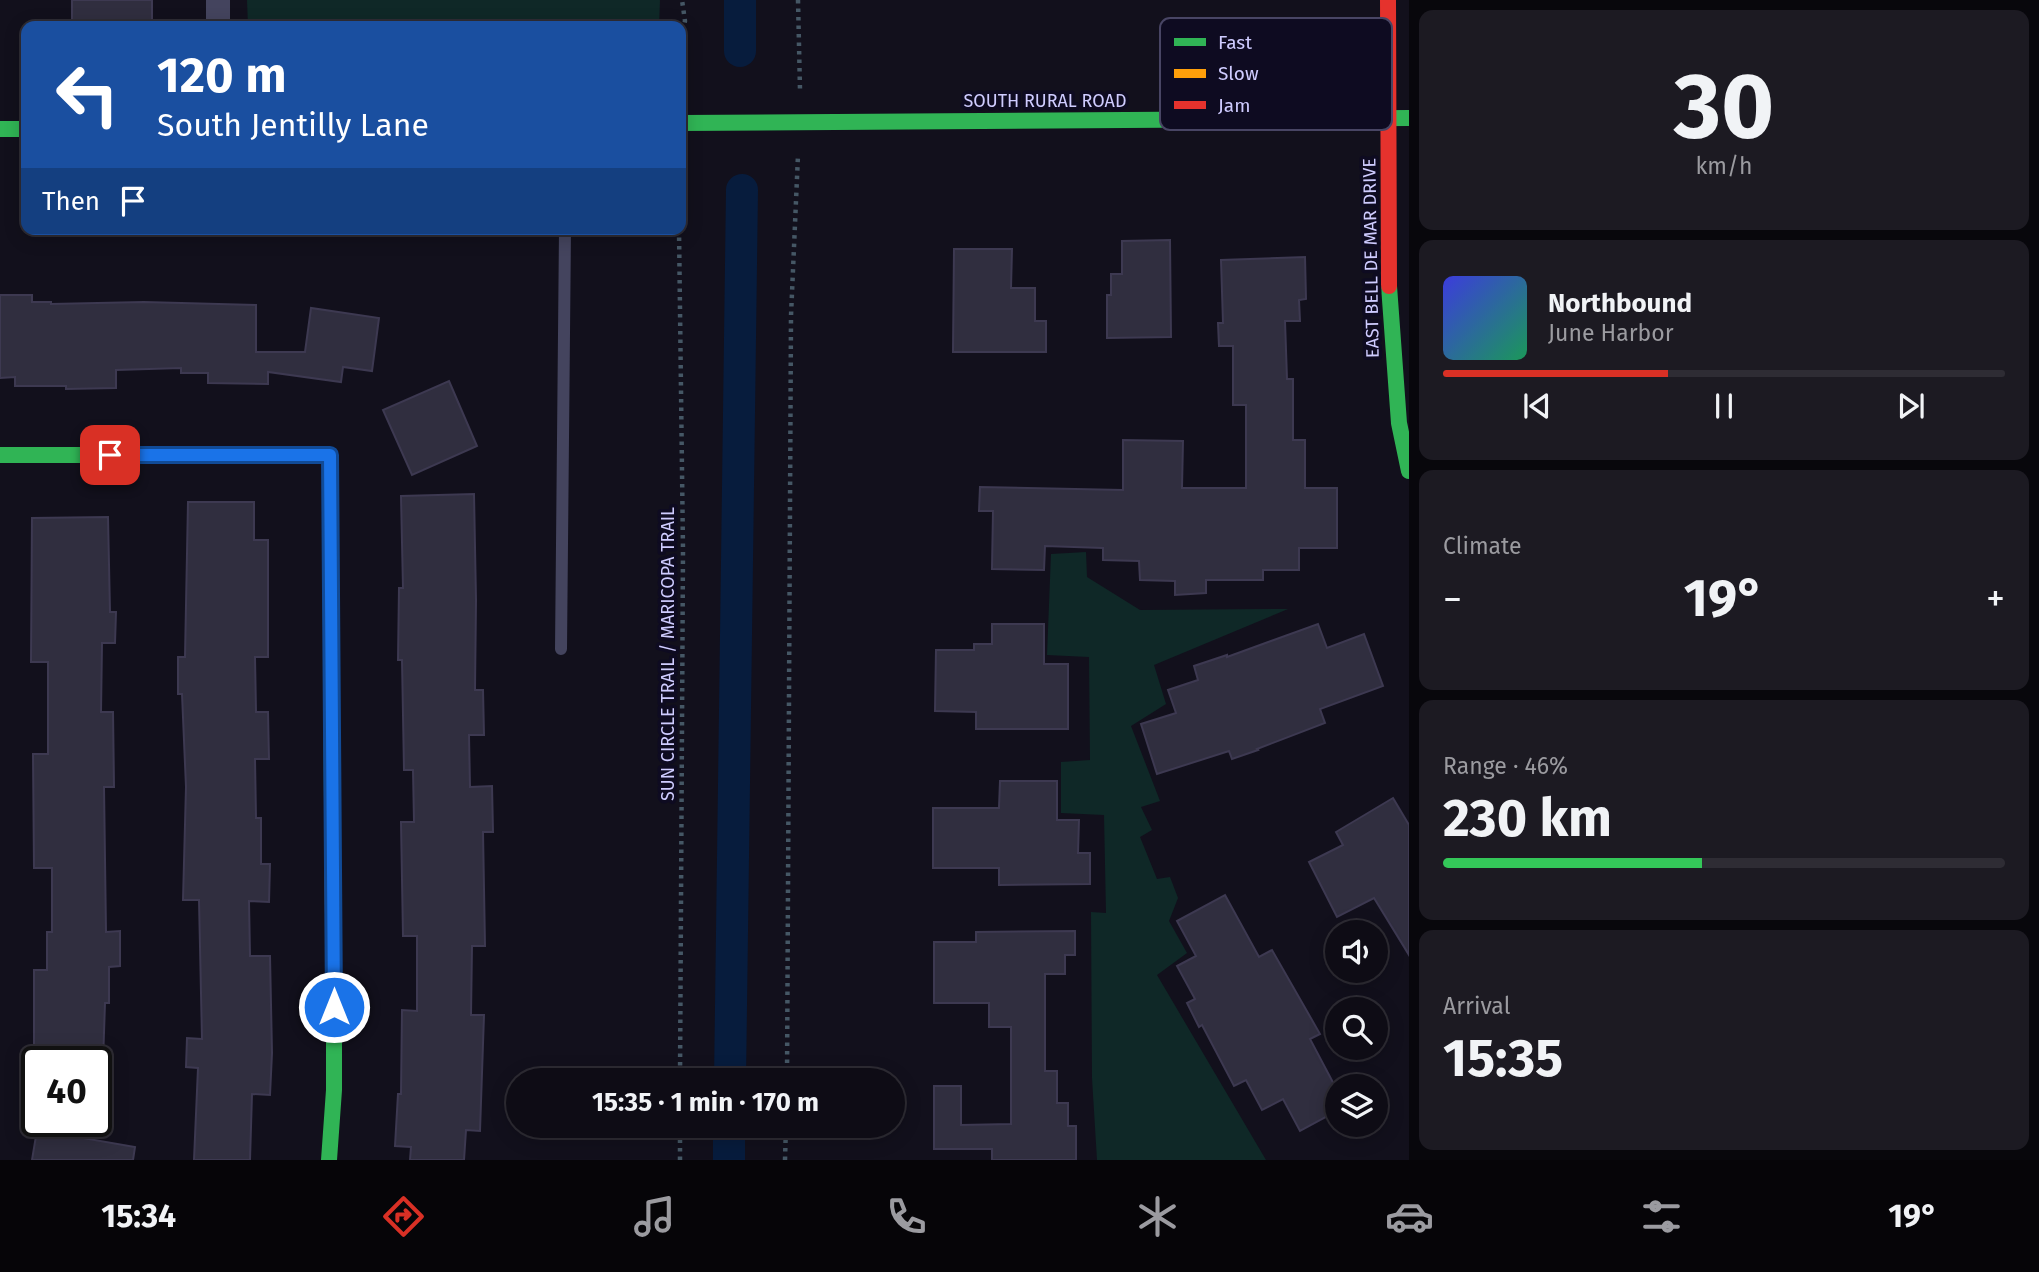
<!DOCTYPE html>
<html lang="en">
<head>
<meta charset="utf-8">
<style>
  body { margin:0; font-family:"Fira Sans",sans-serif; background:#1c1a22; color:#f1f3f6; height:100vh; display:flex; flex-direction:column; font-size:26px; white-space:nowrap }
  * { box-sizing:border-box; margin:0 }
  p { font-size:23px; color:#9b9ba0 }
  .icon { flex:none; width:38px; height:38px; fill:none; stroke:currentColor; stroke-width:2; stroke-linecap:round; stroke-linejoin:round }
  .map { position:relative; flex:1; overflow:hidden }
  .side { display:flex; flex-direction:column; gap:10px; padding:10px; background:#08070c; width:630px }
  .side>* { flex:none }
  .hud { position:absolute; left:21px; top:21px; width:665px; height:214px; border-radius:14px; box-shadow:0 4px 18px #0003,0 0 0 2px #2e2c34; background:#1a4fa0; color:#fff; overflow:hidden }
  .tools { position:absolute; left:1325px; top:920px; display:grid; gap:14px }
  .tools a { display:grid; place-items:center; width:63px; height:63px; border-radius:50%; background:#0e0c15; box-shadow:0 4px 18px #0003,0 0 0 2px #2e2c34; font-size:35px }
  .speed { position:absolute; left:21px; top:1046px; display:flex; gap:14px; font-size:35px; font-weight:700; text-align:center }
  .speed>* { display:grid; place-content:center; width:91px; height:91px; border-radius:50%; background:#0e0c15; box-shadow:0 4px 18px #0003,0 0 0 2px #2e2c34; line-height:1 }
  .speed .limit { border:4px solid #111; border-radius:10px; background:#fff; color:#111 }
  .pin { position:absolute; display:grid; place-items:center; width:60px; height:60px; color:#fff; margin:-30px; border-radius:14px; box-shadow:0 4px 10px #0006 }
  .me { position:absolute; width:77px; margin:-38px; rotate:0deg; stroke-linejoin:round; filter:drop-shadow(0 0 5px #0008) }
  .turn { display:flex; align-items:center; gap:24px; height:147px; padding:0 21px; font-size:32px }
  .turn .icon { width:91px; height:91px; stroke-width:2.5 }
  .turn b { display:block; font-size:49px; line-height:60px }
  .then { display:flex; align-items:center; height:66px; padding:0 21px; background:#0003; gap:14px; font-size:26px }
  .big { font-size:52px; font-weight:700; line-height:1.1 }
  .side .card { flex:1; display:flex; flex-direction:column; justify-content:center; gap:10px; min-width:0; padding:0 24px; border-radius:14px; background:#1c1a22 }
  .side .dial { align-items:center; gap:0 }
  .dial b { font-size:91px; line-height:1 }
  .song { display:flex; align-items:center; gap:21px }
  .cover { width:84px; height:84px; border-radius:10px; background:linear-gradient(135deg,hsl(240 70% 55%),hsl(150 70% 35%)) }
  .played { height:7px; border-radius:4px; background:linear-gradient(90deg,#d93025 40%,#2e2c34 40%) }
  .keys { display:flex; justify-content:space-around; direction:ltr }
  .heat { display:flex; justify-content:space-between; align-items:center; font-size:38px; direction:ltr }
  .charge { height:10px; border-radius:5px; background:linear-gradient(90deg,#34c759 46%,#2e2c34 0) }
  .trip { position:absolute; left:506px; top:1068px; width:399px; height:70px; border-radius:35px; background:#0e0c15; box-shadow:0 4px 18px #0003,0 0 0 2px #2e2c34; font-weight:700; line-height:70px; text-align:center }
  .dock { display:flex; height:112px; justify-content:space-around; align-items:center; background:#060508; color:#9b9ba0 }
  .dock .icon { width:49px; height:49px }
  .dock .current { color:#d93025 }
  .dock b { font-size:32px; color:#f1f3f6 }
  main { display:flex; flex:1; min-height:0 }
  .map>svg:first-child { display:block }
  .green { fill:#0f2827 }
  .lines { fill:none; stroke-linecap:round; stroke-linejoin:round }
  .canal { stroke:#071c3d; stroke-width:32 }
  .building { fill:#302e3f; stroke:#3d3951; stroke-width:2 }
  .path { stroke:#455765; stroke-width:4.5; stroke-dasharray:3.5 5; stroke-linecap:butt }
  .lane { stroke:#44445e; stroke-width:12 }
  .street { stroke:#44445e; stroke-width:24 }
  .fast { stroke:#30b455; stroke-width:16 }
  .slow { stroke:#ff9f0a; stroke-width:16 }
  .jam { stroke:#e5322d; stroke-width:16 }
  .route-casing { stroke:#114b97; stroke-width:18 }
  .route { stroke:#1a73e8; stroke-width:12 }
  .labels { text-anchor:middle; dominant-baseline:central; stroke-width:7; stroke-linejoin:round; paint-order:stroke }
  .street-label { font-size:18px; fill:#cfccff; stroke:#0e0b21 }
  .key { fill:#0e0b21; stroke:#484564; stroke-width:2 }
  .key-label { font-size:19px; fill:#cfccff }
</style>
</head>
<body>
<main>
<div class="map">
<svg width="1409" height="1160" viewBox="0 0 1409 1160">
  <rect width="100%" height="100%" fill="#12101c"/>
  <!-- green -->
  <g class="green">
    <polygon points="247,0 660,0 659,26 248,26"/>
    <polygon points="1086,552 1087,577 1140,610 1288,609 1154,665 1166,704 1131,726 1160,801 1141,807 1152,830 1140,837 1157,879 1170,877 1178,898 1169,921 1187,953 1157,975 1266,1160 1097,1160 1092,1078 1091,912 1106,913 1104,815 1061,813 1061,762 1090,760 1089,657 1047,655 1051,554"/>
  </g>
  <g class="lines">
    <!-- canal -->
    <g class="canal">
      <polyline points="740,51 740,0"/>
      <polyline points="730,1080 742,190"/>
      <polyline points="729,1160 729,1125"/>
    </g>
  </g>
  <!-- building -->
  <g class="building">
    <rect x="72" y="0" width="80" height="26"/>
    <polygon points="1170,240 1171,337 1107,338 1107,295 1111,295 1111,274 1122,274 1122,241"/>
    <polygon points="954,249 1012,249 1011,288 1035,288 1035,321 1046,321 1046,352 953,352"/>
    <polygon points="1305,257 1306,299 1299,300 1300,321 1285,321 1287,379 1293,379 1293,440 1305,440 1305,488 1337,488 1337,548 1299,548 1299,570 1263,570 1263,580 1206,580 1206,593 1175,595 1175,581 1140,580 1139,561 1103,560 1103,548 1045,546 1044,570 992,569 993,511 979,511 980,487 1123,490 1123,440 1183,441 1182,488 1246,488 1246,405 1233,405 1233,346 1219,346 1218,323 1223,323 1221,260"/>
    <polygon points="0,295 32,295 32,302 51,302 51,304 144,302 256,305 256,352 305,352 311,308 379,318 372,371 343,367 341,382 268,372 268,384 208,383 208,373 181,373 181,368 116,370 116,388 66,389 66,386 15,386 15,377 0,378"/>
    <polygon points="449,381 477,446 412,475 383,410"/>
    <polygon points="474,494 476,600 475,690 483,690 484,735 469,735 470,787 492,786 493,832 483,832 485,946 472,946 471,1015 484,1015 480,1131 466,1130 464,1160 410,1160 411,1147 395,1146 398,1094 401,1094 402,1010 417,1011 417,936 403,936 401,822 414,822 413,770 404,770 402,660 398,660 399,588 403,588 401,496"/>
    <polygon points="188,502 254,502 254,540 268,540 268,657 255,657 256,712 268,712 269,759 255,759 256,818 261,818 261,864 270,864 269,902 249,901 250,956 270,956 272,1053 270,1095 252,1094 250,1160 194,1160 198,1068 186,1067 187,1038 202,1039 199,900 183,900 186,787 182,694 178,694 178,657 185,657"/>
    <polygon points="108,517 110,612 116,612 115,643 102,643 101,712 113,712 114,787 104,787 106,932 120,931 120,966 109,967 109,1003 105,1003 103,1062 34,1062 34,970 47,970 47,932 52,932 52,868 34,868 33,754 48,754 48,662 31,662 32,518"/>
    <polygon points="992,624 1044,624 1044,664 1068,664 1068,729 976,729 976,712 935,711 936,650 974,650 974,644 992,644"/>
    <polygon points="1318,624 1327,648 1364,634 1383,686 1320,709 1325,723 1257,749 1258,750 1232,759 1229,751 1157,774 1141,724 1176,713 1168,690 1198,680 1194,666 1227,655 1227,657"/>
    <polygon points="1000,781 1057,781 1057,820 1079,820 1078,853 1090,853 1090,884 999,885 999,868 933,868 933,808 999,808"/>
    <polygon points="1393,798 1409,825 1409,955 1374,898 1337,917 1309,862 1343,845 1336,832"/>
    <polygon points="1225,895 1259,957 1272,950 1320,1034 1310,1039 1337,1090 1337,1111 1300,1131 1283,1099 1262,1110 1246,1080 1234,1086 1202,1025 1199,1027 1187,1003 1195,999 1177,966 1196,956 1177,921"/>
    <polygon points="1075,931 1075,955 1065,955 1065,974 1045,974 1045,1071 1057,1071 1057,1103 1068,1103 1068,1126 1076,1126 1076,1160 992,1160 992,1149 934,1149 934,1086 961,1086 961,1125 1011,1124 1011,1027 989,1027 989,1003 934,1003 934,942 976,942 976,932"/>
    <polygon points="37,1130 135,1147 133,1160 32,1160"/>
  </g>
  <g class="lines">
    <!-- path -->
    <g class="path">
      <polyline points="798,0 800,90"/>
      <polyline points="681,39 685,21 682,0"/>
      <polyline points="679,229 683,550 680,1080"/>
      <polyline points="787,1080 791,316 798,155"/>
      <polyline points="680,1160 680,1125"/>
      <polyline points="785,1160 786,1125"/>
    </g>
    <!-- lane -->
    <polyline class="lane" points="561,649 565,229"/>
    <!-- street -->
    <polyline class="street" points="218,26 218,0"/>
    <!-- fast -->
    <g class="fast">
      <polyline points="681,123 1409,118"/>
      <polyline points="0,129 26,129"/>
      <polyline points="1389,286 1399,423 1409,471"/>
      <polyline points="0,455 330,455 332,800"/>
      <polyline points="329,1160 334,1090 334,1030"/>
    </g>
    <!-- slow -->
    <polyline class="slow" points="332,800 334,1030"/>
    <!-- jam -->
    <polyline class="jam" points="1388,0 1389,286"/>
  </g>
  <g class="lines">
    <defs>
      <polyline id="route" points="110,455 330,455 334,1007"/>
    </defs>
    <!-- route casing -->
    <use href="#route" class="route-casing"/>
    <!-- route -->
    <use href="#route" class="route"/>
  </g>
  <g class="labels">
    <!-- street labels -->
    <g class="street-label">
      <text x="1045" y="101">SOUTH RURAL ROAD</text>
      <text transform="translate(1371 258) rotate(-91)">EAST BELL DE MAR DRIVE</text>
      <text transform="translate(668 654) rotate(-90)">SUN CIRCLE TRAIL / MARICOPA TRAIL</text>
    </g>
  </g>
  <!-- legend -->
  <rect x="1160" y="18" width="232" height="112" rx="10" class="key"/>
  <rect x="1174" y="38" width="32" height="8" fill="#30b455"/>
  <rect x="1174" y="69" width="32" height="9" fill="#ff9f0a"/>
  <rect x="1174" y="101" width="32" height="8" fill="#e5322d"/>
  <g class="key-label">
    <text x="1218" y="49">Fast</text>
    <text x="1218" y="80">Slow</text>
    <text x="1218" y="112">Jam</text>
  </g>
</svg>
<div class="tools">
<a><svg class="icon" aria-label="sound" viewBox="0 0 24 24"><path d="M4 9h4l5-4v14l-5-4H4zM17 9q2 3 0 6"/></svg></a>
<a><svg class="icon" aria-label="search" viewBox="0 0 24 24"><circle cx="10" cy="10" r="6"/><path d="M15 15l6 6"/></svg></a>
<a><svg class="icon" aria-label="layers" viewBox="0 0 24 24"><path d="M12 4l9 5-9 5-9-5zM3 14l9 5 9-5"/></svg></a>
</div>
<div class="speed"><div class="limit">40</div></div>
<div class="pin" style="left:110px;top:455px;background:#d93025"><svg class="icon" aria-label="arrive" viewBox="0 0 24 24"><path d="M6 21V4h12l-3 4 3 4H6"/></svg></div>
<svg class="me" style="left:334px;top:1007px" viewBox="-20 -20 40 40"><circle r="17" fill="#1a73e8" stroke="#fff" stroke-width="3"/><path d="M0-11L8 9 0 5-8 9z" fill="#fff"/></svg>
<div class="trip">15:35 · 1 min · 170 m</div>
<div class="hud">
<div class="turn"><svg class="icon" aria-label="left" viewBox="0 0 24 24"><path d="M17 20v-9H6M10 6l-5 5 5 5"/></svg><div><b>120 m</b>South Jentilly Lane</div></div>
<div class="then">Then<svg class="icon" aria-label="arrive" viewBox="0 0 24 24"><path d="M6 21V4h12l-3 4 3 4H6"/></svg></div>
</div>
</div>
<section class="side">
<div class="card dial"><b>30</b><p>km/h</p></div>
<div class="card">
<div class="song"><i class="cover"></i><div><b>Northbound</b><p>June Harbor</p></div></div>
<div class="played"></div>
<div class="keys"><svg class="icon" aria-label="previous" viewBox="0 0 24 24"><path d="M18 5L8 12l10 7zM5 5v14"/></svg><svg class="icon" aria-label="pause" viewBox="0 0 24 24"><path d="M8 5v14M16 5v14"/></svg><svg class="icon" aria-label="next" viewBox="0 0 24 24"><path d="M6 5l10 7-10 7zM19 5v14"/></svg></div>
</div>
<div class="card"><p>Climate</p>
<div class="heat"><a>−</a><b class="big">19°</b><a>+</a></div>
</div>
<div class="card"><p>Range · 46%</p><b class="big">230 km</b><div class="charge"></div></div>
<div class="card"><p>Arrival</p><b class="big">15:35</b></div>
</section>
</main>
<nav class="dock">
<b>15:34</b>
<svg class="icon current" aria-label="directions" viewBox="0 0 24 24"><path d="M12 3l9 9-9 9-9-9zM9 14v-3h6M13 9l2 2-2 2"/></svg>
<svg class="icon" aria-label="music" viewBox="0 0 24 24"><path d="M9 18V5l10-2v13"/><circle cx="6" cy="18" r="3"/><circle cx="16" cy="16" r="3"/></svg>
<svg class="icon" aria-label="phone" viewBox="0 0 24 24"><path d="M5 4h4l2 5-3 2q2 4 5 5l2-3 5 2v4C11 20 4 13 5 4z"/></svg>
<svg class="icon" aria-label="climate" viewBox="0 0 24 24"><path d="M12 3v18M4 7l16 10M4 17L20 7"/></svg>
<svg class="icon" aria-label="car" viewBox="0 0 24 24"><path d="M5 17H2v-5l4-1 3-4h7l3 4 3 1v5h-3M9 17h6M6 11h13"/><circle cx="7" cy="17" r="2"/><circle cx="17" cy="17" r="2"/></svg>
<svg class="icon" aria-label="filters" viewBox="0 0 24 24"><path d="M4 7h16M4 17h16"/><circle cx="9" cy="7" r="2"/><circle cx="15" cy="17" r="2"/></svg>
<b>19°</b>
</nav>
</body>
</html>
